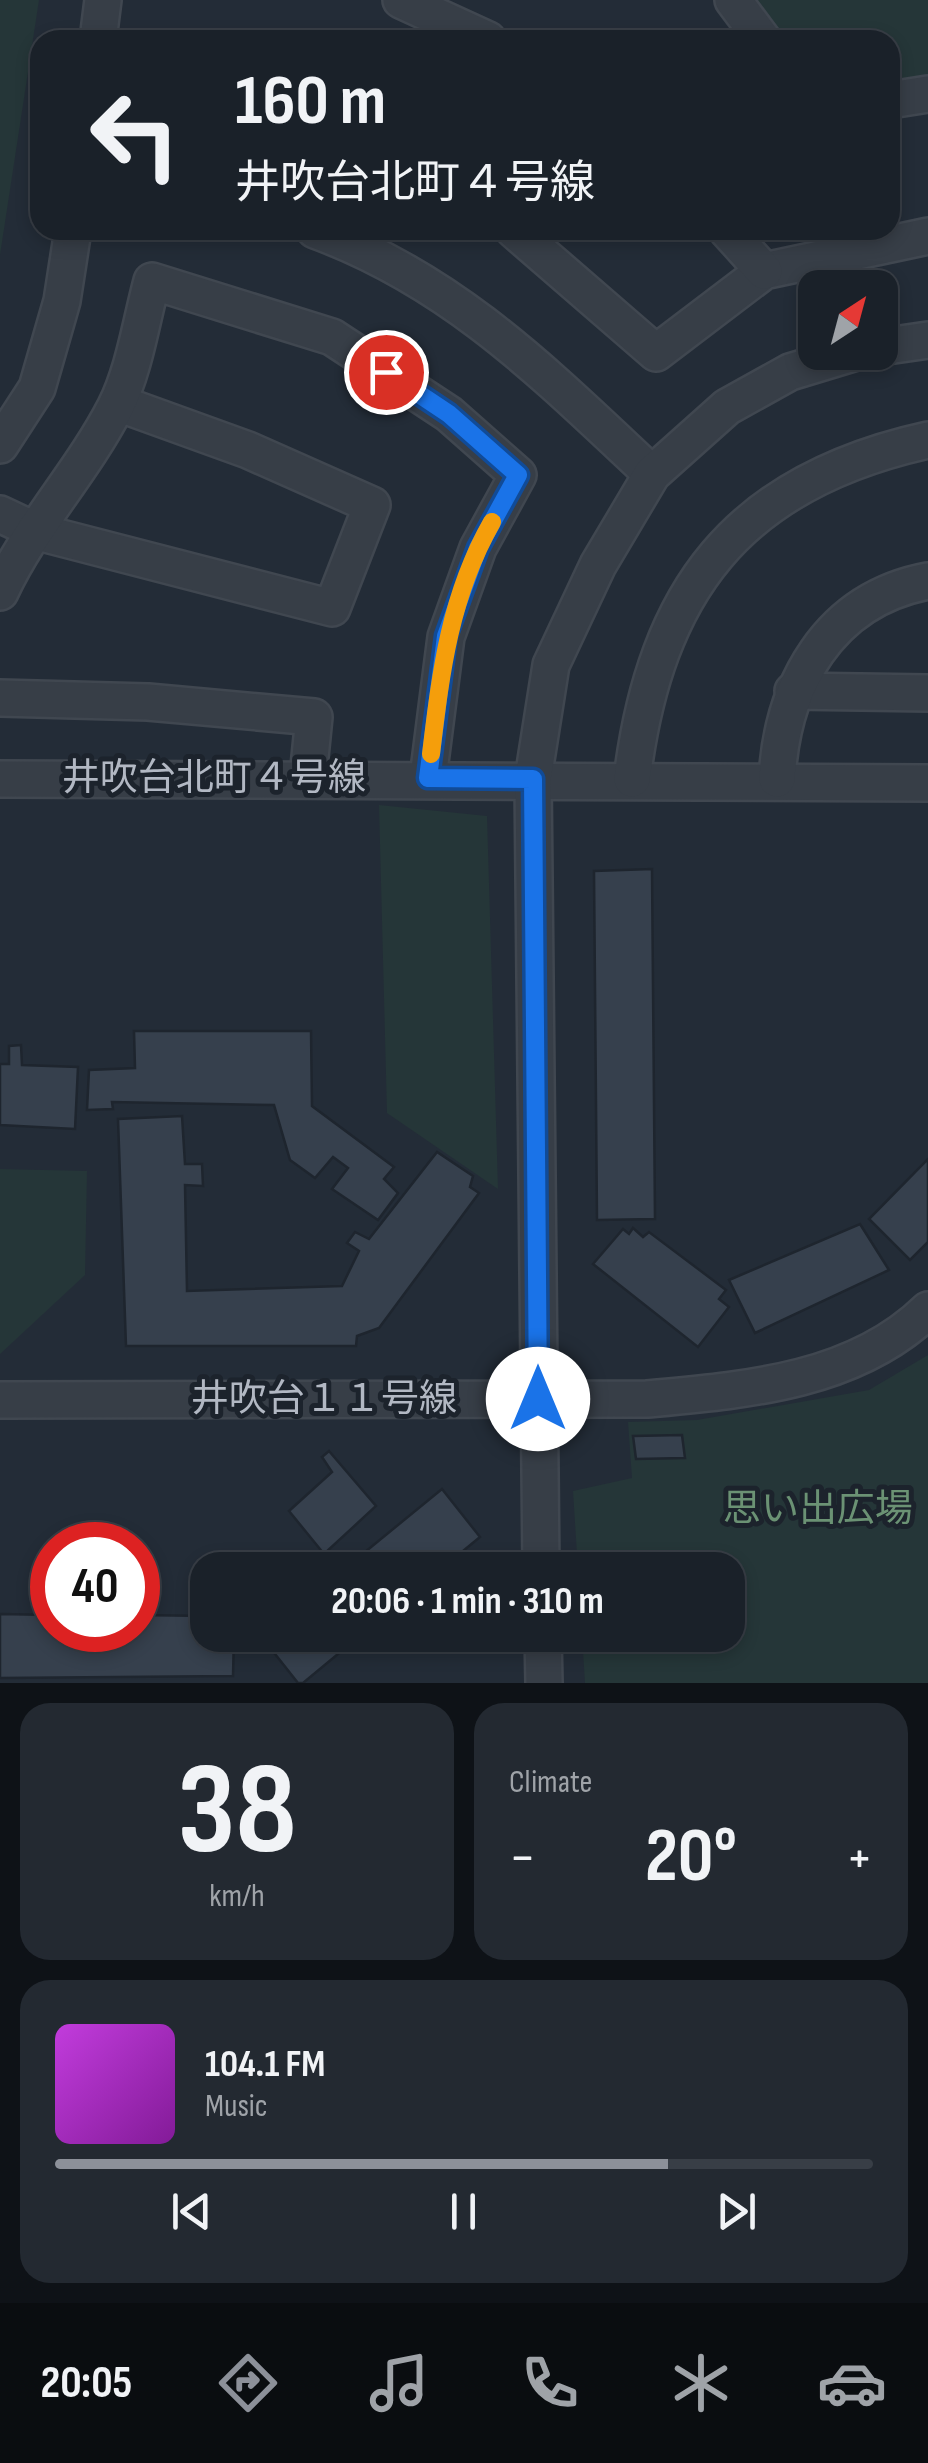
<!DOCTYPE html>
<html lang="en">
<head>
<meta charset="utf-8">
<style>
  body { margin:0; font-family:"Sofia Sans Condensed","Noto Sans JP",sans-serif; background:#232931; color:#f1f3f6; height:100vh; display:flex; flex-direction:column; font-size:38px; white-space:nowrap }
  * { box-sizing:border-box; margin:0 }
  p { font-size:32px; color:#9fa3a8 }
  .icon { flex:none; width:55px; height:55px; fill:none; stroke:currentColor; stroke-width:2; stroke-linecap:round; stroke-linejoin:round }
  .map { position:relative; height:1683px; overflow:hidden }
  .drawer { display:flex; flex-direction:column; gap:20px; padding:20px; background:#0e1217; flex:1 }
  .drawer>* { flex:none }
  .top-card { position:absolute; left:30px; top:30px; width:870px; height:210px; border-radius:30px; box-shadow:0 5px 15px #0003,0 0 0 2px #383e46; background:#1a2129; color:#f1f3f6; overflow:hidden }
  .needle { width:65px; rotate:36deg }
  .fabs { position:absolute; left:798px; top:270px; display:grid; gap:20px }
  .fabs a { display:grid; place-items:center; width:100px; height:100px; border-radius:20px; background:#1a2129; box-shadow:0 5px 15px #0003,0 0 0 2px #383e46; font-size:50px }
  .speed { position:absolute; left:30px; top:1522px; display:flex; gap:20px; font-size:50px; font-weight:700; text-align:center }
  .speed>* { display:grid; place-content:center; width:130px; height:130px; border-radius:50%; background:#1a2129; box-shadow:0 5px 15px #0003,0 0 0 2px #383e46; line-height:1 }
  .speed .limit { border:15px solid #d22; background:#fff; color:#111 }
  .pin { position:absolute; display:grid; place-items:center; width:85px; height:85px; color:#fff; margin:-42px; border:5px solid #fff; border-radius:50%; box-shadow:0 2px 10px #0007 }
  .me { position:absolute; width:110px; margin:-55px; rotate:0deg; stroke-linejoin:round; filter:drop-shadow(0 0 8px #0008) }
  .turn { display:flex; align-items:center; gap:35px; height:210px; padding:0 40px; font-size:45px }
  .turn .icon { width:130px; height:130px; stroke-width:2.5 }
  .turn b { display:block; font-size:70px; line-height:85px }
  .big { font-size:75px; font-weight:700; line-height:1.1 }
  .drawer .tile { flex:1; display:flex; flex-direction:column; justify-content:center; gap:15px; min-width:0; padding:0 35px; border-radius:30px; background:#232931 }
  .drawer .dial { align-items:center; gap:0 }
  .dial b { font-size:130px; line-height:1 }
  .song { display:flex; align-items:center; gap:30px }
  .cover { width:120px; height:120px; border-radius:15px; background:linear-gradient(135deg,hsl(290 70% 55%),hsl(290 70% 35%)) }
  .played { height:10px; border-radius:5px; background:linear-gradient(90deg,#8c9099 75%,#383e46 75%) }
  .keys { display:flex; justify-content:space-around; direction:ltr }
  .heat { display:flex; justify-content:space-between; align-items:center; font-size:55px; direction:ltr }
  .drawer .tiles { flex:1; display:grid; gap:20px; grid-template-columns:1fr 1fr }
  .tile:last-child { grid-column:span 2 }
  .trip { position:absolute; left:190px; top:1552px; width:555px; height:100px; border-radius:30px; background:#1a2129; box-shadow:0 5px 15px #0003,0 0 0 2px #383e46; font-weight:700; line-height:100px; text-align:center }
  .tabs { display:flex; height:160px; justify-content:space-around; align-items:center; background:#0a0d10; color:#9fa3a8 }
  .tabs .icon { width:70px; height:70px }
  .tabs .on { color:#8c9099 }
  .tabs b { font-size:45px; color:#f1f3f6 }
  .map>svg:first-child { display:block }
  .green { fill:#253638 }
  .building { fill:#36404d; stroke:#1e252e; stroke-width:2.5 }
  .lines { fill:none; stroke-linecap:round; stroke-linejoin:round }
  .minor-casing { stroke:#404750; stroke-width:40 }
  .minor { stroke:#373e47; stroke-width:35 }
  .route-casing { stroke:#114b97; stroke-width:25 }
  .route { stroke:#1a73e8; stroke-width:18 }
  .slow { stroke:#f59e0b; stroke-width:18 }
  .labels { text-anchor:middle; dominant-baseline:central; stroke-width:10; stroke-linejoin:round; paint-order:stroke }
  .street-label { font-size:38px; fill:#b2b8c3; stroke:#1c232c }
  .park-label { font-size:38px; fill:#6b9274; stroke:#1c232c }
</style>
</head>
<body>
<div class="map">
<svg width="928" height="1683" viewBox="0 0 928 1683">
  <rect width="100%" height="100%" fill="#232c37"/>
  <!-- green -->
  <g class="green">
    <polygon points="0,0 39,0 0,255"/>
    <polygon points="751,0 928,0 928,77 917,85 890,88 890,40 781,40"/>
    <polygon points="379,805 487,816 498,1189 387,1113"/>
    <polygon points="0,1169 87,1171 85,1275 0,1354"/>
    <polygon points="928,1355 928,1683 585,1683 582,1635 728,1635 728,1570 578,1570 573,1491 632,1478 628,1422 697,1420 869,1390"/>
  </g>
  <!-- building -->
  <g class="building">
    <polygon points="652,869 655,1219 597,1220 594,871"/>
    <polygon points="134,1031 311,1031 312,1106 394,1167 384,1179 398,1193 378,1220 332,1189 348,1168 333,1157 315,1178 290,1160 274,1105 112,1102 113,1109 87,1110 89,1070 135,1068"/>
    <polygon points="21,1045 22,1065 78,1067 75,1129 0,1125 0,1064 9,1064 9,1046"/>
    <polygon points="182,1116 185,1164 202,1164 203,1186 185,1185 187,1291 342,1286 359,1251 347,1243 355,1232 369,1239 437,1152 473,1176 470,1187 479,1193 379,1328 357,1336 356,1346 126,1346 118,1119"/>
    <polygon points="928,1159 928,1242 910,1260 869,1219"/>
    <polygon points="860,1224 889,1270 755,1333 729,1280"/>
    <polygon points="633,1228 643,1237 649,1232 726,1290 719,1299 729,1307 698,1347 593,1264 623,1229 629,1234"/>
    <polygon points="682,1435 685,1458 636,1459 633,1436"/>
    <polygon points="329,1451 376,1506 324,1554 289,1511 332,1472 322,1457"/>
    <polygon points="442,1489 480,1537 440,1570 343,1570"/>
    <polygon points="0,1614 52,1615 52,1630 138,1630 138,1615 208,1616 208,1635 234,1635 233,1676 0,1678"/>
    <polygon points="260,1635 361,1635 303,1683 298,1683"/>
  </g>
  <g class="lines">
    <defs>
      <g id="minor">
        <polyline points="401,0 488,40"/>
        <polyline points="733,0 763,40"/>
        <polyline points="98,40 103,0"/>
        <polyline points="890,100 928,94"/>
        <path d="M315 230C454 281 546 375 652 474"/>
        <polyline points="514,230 656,353 764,271 928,236"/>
        <polyline points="727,230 764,271"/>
        <polyline points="880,347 928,340"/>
        <polyline points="0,445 37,388 62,301 73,230"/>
        <polyline points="0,514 38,532 332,608 372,505 248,450 118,403"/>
        <path d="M0 592C30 527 82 472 115 408 134 371 141 322 152 281L332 337 449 414 518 475 478 548 446 637 428 778"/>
        <polyline points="793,691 928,693"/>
        <polyline points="0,698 148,702 314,717 308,777"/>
        <polyline points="0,779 928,783"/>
        <path d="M632 779C655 591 737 482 928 440"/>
        <path d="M777 779C782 685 828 600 928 581"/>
        <path d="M0 1400 647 1399C745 1390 854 1382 928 1310"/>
        <polyline points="541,1570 533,779 551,665 598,565 652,474 727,407 790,372 856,352"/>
        <polyline points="543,1635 544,1683"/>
      </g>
    </defs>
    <!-- minor casing -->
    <use href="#minor" class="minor-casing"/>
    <!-- minor -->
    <use href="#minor" class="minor"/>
  </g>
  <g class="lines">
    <defs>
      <polyline id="route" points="386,372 449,414 518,475 478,548 446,636 428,778 533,779 538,1399"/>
    </defs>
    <!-- route casing -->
    <use href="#route" class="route-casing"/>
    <!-- route -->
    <use href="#route" class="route"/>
    <!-- slow -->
    <path class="slow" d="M431 754C441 670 450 596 492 522"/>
  </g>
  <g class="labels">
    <!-- street labels -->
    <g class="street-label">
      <text x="214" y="778">井吹台北町４号線</text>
      <text x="324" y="1399">井吹台１１号線</text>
    </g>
    <!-- park labels -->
    <g class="park-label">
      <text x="818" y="1509">思い出広場</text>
    </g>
  </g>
</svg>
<div class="fabs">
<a><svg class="needle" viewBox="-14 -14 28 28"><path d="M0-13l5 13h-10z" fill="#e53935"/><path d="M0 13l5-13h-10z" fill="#9fa3a8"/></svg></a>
</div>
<div class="speed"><div class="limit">40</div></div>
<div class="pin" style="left:386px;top:372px;background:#d93025"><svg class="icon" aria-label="arrive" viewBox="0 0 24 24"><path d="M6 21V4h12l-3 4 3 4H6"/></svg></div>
<svg class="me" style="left:538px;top:1399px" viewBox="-20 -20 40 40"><circle r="19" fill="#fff"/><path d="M0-13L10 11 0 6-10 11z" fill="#1a73e8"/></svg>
<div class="trip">20:06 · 1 min · 310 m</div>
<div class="top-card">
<div class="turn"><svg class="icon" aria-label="left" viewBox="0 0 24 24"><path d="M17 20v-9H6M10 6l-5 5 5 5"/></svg><div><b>160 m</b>井吹台北町４号線</div></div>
</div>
</div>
<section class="drawer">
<div class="tiles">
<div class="tile dial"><b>38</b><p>km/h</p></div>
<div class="tile"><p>Climate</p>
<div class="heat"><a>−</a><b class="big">20°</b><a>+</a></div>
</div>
<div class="tile">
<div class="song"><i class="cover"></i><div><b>104.1 FM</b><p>Music</p></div></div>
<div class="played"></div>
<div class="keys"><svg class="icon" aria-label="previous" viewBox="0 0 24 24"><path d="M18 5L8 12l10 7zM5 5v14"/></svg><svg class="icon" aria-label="pause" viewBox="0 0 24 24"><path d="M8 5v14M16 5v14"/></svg><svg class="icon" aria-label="next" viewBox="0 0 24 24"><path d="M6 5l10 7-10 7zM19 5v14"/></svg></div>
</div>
</div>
</section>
<nav class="tabs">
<b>20:05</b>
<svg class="icon on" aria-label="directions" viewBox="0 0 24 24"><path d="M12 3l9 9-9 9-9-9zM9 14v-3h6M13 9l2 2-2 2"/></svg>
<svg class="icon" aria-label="music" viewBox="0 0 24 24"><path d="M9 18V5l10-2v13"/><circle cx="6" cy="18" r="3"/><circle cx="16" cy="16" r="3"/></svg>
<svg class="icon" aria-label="phone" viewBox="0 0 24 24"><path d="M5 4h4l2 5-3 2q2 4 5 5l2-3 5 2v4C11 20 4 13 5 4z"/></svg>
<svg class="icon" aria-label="climate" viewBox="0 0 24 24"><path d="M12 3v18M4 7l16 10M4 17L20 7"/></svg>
<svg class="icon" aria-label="car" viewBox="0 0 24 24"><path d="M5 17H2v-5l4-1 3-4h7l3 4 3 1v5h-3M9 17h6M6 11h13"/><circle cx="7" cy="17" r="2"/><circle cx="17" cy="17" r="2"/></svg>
</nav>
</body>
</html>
